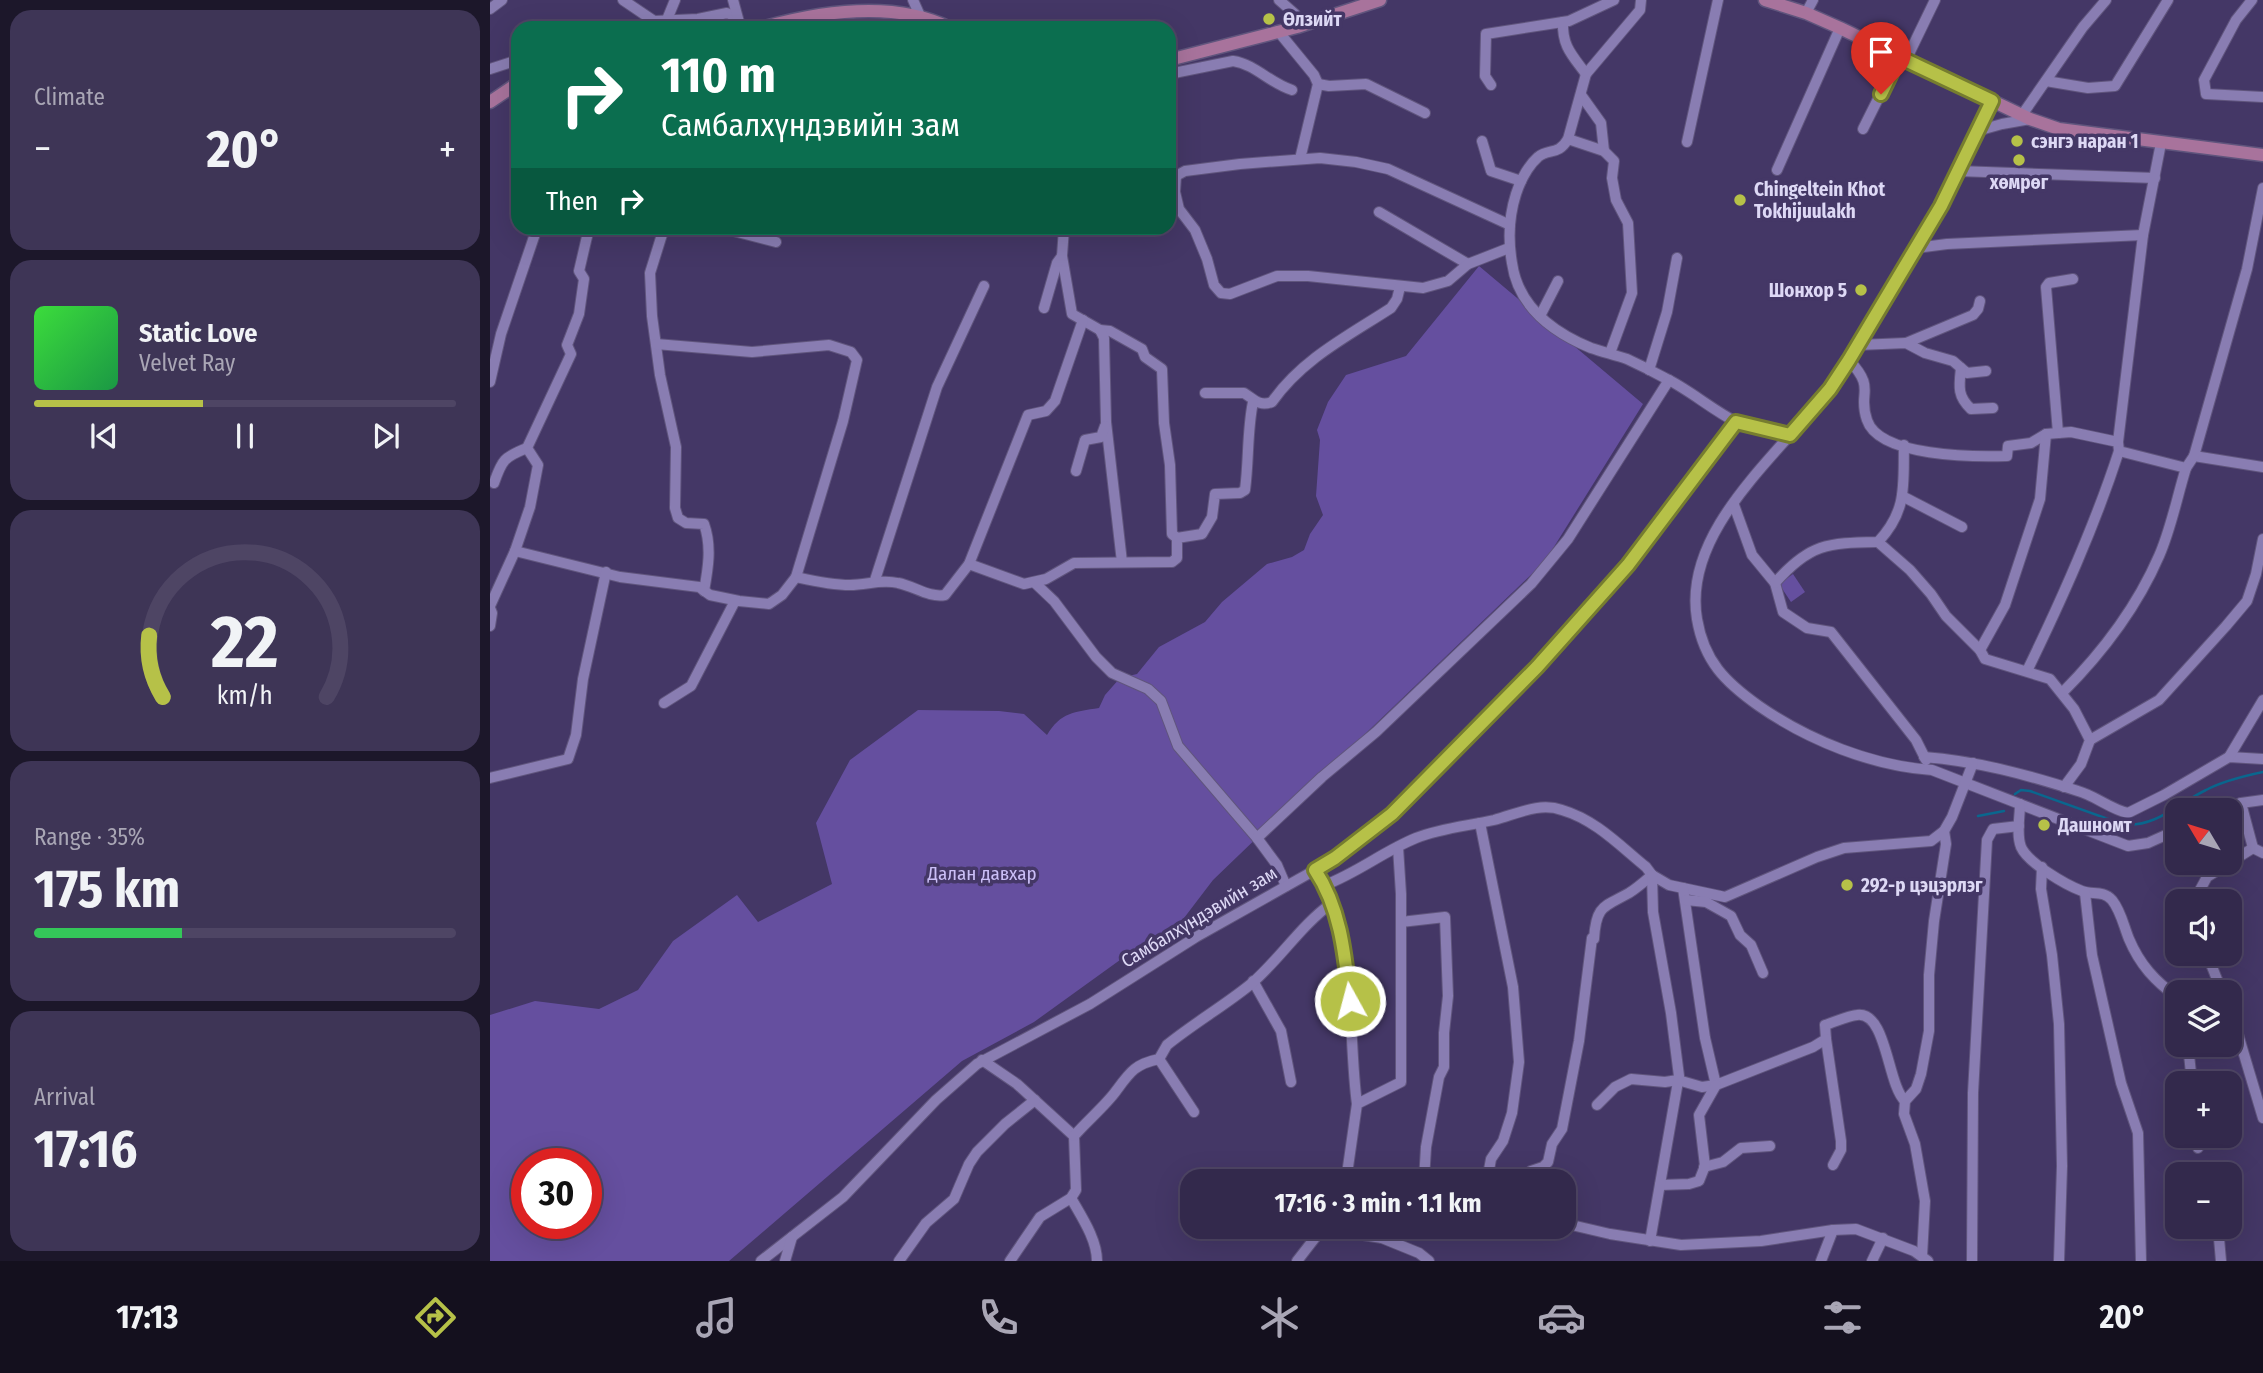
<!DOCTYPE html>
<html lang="en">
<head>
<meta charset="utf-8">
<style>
  body { margin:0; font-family:"Fira Sans Condensed",sans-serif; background:#3e3556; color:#f1f3f6; height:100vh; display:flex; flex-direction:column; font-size:26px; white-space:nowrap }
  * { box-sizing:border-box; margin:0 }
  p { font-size:23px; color:#a9a6b5 }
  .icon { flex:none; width:38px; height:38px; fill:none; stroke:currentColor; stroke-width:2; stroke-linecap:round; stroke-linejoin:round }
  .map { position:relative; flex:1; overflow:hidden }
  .sheet { display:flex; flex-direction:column; gap:10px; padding:10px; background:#1c172a; width:490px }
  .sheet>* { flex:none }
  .hud { position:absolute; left:21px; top:21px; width:665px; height:214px; border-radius:21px; box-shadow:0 7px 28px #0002,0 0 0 2px #4e4564; background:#0b6e4f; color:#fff; overflow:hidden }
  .needle { width:46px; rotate:308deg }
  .buttons { position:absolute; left:1675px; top:798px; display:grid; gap:14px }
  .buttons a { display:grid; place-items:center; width:77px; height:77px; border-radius:14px; background:#33294c; box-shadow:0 7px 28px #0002,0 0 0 2px #4e4564; font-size:35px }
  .speed { position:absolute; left:21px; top:1148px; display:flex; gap:14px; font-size:35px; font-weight:700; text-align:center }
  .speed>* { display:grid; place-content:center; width:91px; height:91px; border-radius:50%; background:#33294c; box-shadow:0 7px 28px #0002,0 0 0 2px #4e4564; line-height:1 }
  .speed .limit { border:10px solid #d22; background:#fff; color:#111 }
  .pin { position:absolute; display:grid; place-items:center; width:60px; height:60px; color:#fff; margin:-72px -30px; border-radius:50% 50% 50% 0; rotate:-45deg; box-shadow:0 0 7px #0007 }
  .pin .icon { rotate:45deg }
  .me { position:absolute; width:77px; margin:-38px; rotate:353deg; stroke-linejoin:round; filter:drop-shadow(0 0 5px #0008) }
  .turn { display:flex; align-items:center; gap:24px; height:147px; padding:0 35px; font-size:32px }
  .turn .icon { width:91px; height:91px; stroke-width:2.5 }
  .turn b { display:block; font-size:49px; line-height:60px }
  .then { display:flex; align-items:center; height:66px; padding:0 35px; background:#0003; gap:14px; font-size:26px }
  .big { font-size:52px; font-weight:700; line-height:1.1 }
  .sheet .widget { flex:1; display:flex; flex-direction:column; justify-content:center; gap:10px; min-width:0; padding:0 24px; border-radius:21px; background:#3e3556 }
  .sheet .dial { align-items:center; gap:0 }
  .dial svg { height:182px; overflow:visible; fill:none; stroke:#4e4564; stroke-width:7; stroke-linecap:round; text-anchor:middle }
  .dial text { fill:#f1f3f6; stroke:none }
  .song { display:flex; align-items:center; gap:21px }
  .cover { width:84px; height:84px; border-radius:10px; background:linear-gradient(135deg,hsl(120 70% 55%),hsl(140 70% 35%)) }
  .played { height:7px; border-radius:4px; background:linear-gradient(90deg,#b6c148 40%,#4e4564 40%) }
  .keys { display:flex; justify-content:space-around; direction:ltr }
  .heat { display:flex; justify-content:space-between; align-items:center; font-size:38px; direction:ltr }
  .charge { height:10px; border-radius:5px; background:linear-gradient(90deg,#34c759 35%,#4e4564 0) }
  .trip { position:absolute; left:690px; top:1169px; width:396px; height:70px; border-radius:21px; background:#33294c; box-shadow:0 7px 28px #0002,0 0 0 2px #4e4564; font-weight:700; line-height:70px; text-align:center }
  .dock { display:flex; height:112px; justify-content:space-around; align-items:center; background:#14101e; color:#a9a6b5 }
  .dock .icon { width:49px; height:49px }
  .dock .current { color:#b6c148 }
  .dock b { font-size:32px; color:#f1f3f6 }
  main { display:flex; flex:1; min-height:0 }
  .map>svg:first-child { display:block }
  .green { fill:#654f9f; fill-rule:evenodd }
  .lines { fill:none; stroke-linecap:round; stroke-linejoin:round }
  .stream { stroke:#0a678e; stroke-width:2.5 }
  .minor-casing { stroke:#60557d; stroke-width:12 }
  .major-casing { stroke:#60557d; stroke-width:15 }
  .minor { stroke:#897db2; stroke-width:10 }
  .major { stroke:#a8739c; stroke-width:12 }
  .route-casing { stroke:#767d2f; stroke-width:18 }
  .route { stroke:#b6c148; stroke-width:12 }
  .poi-dot { fill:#b6c148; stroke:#443766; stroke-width:2.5 }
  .labels { text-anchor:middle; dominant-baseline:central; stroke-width:7; stroke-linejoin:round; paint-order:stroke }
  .poi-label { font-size:19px; font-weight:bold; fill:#ddd8f5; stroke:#443766; text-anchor:start }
  .park-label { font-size:19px; fill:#cbbff7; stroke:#443766 }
  .street-label { font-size:19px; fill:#ddd8f5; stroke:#443766 }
</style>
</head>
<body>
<main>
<section class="sheet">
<div class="widget"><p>Climate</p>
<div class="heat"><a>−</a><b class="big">20°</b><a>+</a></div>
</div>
<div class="widget">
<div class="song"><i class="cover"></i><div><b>Static Love</b><p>Velvet Ray</p></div></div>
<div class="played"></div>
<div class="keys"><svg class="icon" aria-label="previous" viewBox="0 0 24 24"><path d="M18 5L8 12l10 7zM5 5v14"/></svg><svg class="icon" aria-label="pause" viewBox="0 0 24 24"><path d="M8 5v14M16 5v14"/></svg><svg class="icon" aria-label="next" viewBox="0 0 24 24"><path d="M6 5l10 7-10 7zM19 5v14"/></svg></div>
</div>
<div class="widget dial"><svg viewBox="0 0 100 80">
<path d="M14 69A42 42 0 1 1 86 69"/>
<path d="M14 69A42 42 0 0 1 8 42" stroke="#b6c148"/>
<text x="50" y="56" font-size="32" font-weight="700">22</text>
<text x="50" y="72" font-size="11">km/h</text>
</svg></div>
<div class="widget"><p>Range · 35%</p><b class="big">175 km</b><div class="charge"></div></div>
<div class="widget"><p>Arrival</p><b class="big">17:16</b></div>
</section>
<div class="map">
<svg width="1773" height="1261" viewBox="0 0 1773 1261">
  <rect width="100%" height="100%" fill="#443766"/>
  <!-- green -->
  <g class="green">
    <path d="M989 266 1153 404 1062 550 1049 567 723 880 678 939 648 947 544 1022 472 1061 239 1261H0V1015L45 1001 109 1009 148 990 183 941 247 895 268 922 342 884 326 823 360 760 428 710 509 711 534 714 557 735C571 712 584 712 609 708L615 695 630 678 647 674 669 647 715 622 732 602 777 564 802 557 814 550 820 534 833 515 826 496 830 440 827 430 838 402 856 375 916 356ZM37 1164H96V1223H37Z"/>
    <polygon points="1303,574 1315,592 1301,602 1289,584"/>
  </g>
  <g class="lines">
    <!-- stream -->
    <g class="stream">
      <path d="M1525 794 1531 790 1540 791 1632 824C1664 829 1689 803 1716 790 1733 781 1754 776 1773 772"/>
      <polyline points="1488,816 1514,811"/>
    </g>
    <defs>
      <g id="minor">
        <polyline points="133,0 164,21 208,19 237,13 244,16 252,28"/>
        <polyline points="243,0 249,22"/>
        <polyline points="423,0 431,18"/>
        <polyline points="789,0 805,14 807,27"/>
        <path d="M1151 0 1150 10 1096 74 1078 139C1068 156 1059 148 1048 157 1038 166 1030 182 1026 194 1019 216 1018 240 1022 263 1028 306 1062 332 1101 348 1113 352 1125 355 1137 359 1150 365 1162 371 1175 378 1200 390 1222 410 1248 423 1263 430 1283 432 1300 435"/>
        <polyline points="1762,0 1746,20 1714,80 1716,94 1773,97"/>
        <polyline points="0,9 12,0"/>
        <polyline points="1316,13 1323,0"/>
        <polyline points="176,22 185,0"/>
        <path d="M1073 22C1072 46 1082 55 1096 74"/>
        <polyline points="788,31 824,75 828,84 810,159"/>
        <polyline points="1416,60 1445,0"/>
        <polyline points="0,69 28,60"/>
        <path d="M679 74 743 61C765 64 781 84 802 90"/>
        <polyline points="1556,81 1598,88 1625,86 1678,0"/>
        <polyline points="828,84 839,86 876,84 935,113"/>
        <polyline points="1001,85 995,76 996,34 1079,21 1124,0"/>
        <polyline points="1091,95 1111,123 1114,151"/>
        <path d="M1502 101C1485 136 1469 171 1451 206 1432 240 1411 273 1391 306 1377 329 1365 352 1350 374 1303 445 1191 524 1207 619 1214 661 1235 682 1269 706 1318 740 1382 766 1442 770L1638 846 1658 843 1687 830"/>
        <polyline points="1532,115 1593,27 1616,0"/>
        <polyline points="1373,129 1409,57"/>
        <polyline points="1487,131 1512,124 1540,119"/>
        <polyline points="1078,139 1114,151 1124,161 1122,178 1126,200 1138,223 1142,293 1120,353"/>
        <polyline points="992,141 1001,171 1031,181"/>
        <polyline points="1197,142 1228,0"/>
        <polyline points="1287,170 1350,28"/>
        <polyline points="1468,171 1665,178"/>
        <polyline points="889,212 978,264"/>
        <path d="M174 228 160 273 162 316 170 375 186 447 185 508 188 518 196 523 214 524C222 546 218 569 214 591"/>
        <polyline points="232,228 286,242"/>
        <polyline points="574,228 572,256 582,314 610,330 620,331 652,349 655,357 672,369 674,423 680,465 682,534 687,538"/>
        <polyline points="1019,248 978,264 958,281 933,288 818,276 787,276 740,294 731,293 724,285 717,259 705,230 689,209 685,192 686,176 695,171 750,164 830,158 866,162 898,169 1020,225"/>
        <polyline points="1426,248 1457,244 1653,235"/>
        <polyline points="554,308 567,263 572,256"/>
        <polyline points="1050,316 1068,281"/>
        <polyline points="610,330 614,338 616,422 632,562"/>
        <polyline points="1416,343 1483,315 1488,309 1490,301"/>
        <polyline points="166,344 262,352 339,345 361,352 367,360 353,421 306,577"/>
        <polyline points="1368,345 1416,343 1435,353 1463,361 1477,373 1496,371"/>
        <path d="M1359 360C1387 390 1367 392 1377 420 1389 457 1485 457 1517 456L1518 446 1541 443 1556 434 1581 432 1628 442 1629 451 1696 468 1704 456 1773 467"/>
        <path d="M1471 368C1469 386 1467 396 1481 409L1503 408"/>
        <polyline points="1159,370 1177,312 1187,258"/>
        <polyline points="0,382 11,334 47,228"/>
        <path d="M715 393H754C764 399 769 407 782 402 812 359 858 336 901 308L907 299 910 287"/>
        <polyline points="1568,433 1556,287 1559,283 1583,279"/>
        <polyline points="1556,434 1550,499 1515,605 1490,650 1495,659 1560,679 1584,709 1600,740 1591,764 1574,787"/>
        <polyline points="1628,442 1653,235 1671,143"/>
        <polyline points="1704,456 1757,269 1773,188"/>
        <polyline points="586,471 595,440 611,437 615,426"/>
        <path d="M4 483C12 460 14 457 37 448"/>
        <polyline points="1412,496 1472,527"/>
        <polyline points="1244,505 1262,555 1285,583 1293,612 1317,628 1341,632 1426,740 1436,760"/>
        <polyline points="1388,542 1420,570 1441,594 1456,616 1490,650"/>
        <path d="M25 551 130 577 209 587 220 595 249 601 279 604 292 595 306 577C324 581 341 585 360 585 377 585 391 579 408 583 424 586 439 598 455 595L479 564 538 415 556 411 565 401 593 320"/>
        <path d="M479 564 534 584 556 579 584 563 682 562 687 558V538L712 534 722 517 725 494 750 493 755 490C759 460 757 431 763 402"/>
        <polyline points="385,580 447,387 494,286"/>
        <polyline points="544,582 564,601 606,657 622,673 658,689 671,701 688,746 767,838"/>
        <path d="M1285 583C1320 543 1338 543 1388 542 1418 510 1413 485 1414 445"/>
        <polyline points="0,606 25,551 40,507 48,465 37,448 81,354 77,345 89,314 94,279 89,271 99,228"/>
        <polyline points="0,608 2,613 0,626"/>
        <path d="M1537 671C1572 599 1604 528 1629 451"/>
        <path d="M1572 693C1612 653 1646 609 1669 556 1681 529 1687 497 1696 468"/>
        <polyline points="174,703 201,686 245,601"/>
        <polyline points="1600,740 1669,700 1736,626 1757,601 1766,574 1773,539"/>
        <path d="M1434 757C1487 761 1538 775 1588 791 1606 796 1620 809 1638 813L1674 795 1739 757 1773 759"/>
        <polyline points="1739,757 1773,700"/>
        <polyline points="0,778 78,759 86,735 93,679 116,572"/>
        <path d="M1530 804C1530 817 1526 834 1531 847 1538 863 1576 885 1592 891 1602 895 1613 890 1622 900 1631 911 1634 927 1639 939 1650 965 1665 981 1687 997"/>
        <polyline points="1732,810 1751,803 1773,800"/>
        <polyline points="990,823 1023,987 1029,1062 1022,1113 1013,1141 1001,1159 997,1181"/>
        <polyline points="1763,848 1773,853"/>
        <polyline points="1552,867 1551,889 1562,955 1569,1024 1572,1166 1569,1261"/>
        <path d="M825 870C868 935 857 1030 867 1104"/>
        <path d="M835 885C867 873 894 851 926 838 951 828 978 826 1004 820 1027 814 1049 802 1072 810 1106 820 1130 846 1156 867L1162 875 1179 885 1235 897 1327 857 1354 848 1441 841 1454 831 1462 817 1483 763"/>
        <polyline points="796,886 787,865 767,838 832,777 886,732 1041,584 1078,539 1179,380"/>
        <path d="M1193 888 1215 1038 1226 1085 1323 1047 1336 1039 1335 1025C1345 1022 1357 1016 1367 1015 1397 1011 1397 1084 1415 1101"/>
        <polyline points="1595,893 1602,955 1631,1083 1648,1133 1651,1261"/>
        <polyline points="1196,900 1216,902 1241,916 1250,935 1261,945 1273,973"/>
        <polyline points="1704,901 1717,877 1763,848 1751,803"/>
        <polyline points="911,922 955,917 958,996 954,1033 954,1067 949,1077 936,1147 934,1181"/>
        <polyline points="1717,954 1732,992"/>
        <polyline points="763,981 791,1031 801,1082"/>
        <polyline points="1740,1018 1744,1021 1773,1118"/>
        <polyline points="1336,1039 1351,1141 1351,1150 1343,1165"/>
        <polyline points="1698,1045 1702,1083"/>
        <polyline points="669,1059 704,1112"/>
        <polyline points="492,1060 527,1084 584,1136 586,1190 581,1198 550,1217 520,1261"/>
        <polyline points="1107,1105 1125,1087 1141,1079 1175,1082 1188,1080 1212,1087 1226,1085"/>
        <path d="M584 1136C596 1122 616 1105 626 1091 640 1072 645 1064 669 1059L677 1045C704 1023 734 1006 761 984 790 959 811 925 842 903"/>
        <polyline points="1705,1136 1708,1148"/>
        <polyline points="1214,1167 1233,1162 1251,1148 1280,1146"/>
        <polyline points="998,1177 1020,1181"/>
        <polyline points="856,1181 867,1104 911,1082 911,894 908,847"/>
        <path d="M1031 1181 1041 1171 1053 1167 1058 1162 1062 1144 1072 1129 1089 1041 1102 938 1104 939C1106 905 1114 907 1139 893 1147 888 1155 881 1162 875"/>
        <polyline points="1170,1185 1199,1184 1209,1181 1215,1166 1209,1115 1226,1085"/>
        <path d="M581 1198C591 1216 607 1239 607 1261"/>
        <polyline points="1073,1223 1120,1234 1191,1245 1271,1241 1343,1230 1366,1229 1424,1251 1438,1261"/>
        <polyline points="1728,1227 1731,1261"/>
        <polyline points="892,1238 929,1253 939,1261"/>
        <polyline points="1160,1241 1189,1076 1181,1013 1163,912 1162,875"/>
        <polyline points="1432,1256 1435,1201 1425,1144 1414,1114 1415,1101 1426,1089 1431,1074 1439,1031 1439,975 1444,921 1456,844 1454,831"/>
        <polyline points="271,1261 353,1197 446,1100 487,1064 600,1004 706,937 825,870 845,858 902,814 1002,714 1119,587 1152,547 1246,422"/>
        <polyline points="295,1261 302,1237"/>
        <polyline points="409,1261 436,1223 464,1199 479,1164 487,1152 515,1124 545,1100"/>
        <polyline points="807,1261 828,1234 855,1232 892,1238 914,1227"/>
        <polyline points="1331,1261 1343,1230"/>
        <polyline points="1382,1261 1393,1238"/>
        <polyline points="1482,1261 1483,1093 1497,840 1503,829 1529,826"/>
      </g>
      <g id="major">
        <polyline points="1275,0 1316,13 1350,28 1540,119 1569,129 1773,155"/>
        <path d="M271 28C328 12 404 0 460 28"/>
        <polyline points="679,60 807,27 890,0"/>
        <polyline points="0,102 28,83"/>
      </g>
    </defs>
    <!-- minor casing -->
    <use href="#minor" class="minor-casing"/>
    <!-- major casing -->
    <use href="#major" class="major-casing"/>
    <!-- minor -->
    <use href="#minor" class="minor"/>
    <!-- major -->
    <use href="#major" class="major"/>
  </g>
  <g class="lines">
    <defs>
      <path id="route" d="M860 1001C855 956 851 909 825 870L845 858 902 814 1047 667 1138 565 1246 422 1300 435 1340 389 1359 360 1451 206 1502 101 1409 57 1391 94"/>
    </defs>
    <!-- route casing -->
    <use href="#route" class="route-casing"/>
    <!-- route -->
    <use href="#route" class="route"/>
  </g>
  <!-- markers -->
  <g class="poi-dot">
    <circle cx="779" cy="19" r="7"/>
    <circle cx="1527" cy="141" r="7"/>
    <circle cx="1529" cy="160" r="7"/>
    <circle cx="1250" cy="200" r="7"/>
    <circle cx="1371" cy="290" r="7"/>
    <circle cx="1554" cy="825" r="7"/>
    <circle cx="1357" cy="885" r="7"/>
  </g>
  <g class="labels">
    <!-- poi labels -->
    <g class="poi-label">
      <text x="793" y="19">Өлзийт</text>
      <text x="1541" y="141">сэнгэ наран 1</text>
      <text x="1529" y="182" text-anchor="middle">хөмрөг</text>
      <text x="1264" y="189">Chingeltein Khot<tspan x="1264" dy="22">Tokhijuulakh</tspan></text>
      <text x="1357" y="290" text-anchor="end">Шонхор 5</text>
      <text x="1568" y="825">Дашномт</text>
      <text x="1371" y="885">292-р цэцэрлэг</text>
    </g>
    <!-- park labels -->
    <g class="park-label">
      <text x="492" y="873">Далан давхар</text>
    </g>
    <!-- street labels -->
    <g class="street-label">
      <text transform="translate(709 917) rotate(-31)">Самбалхүндэвийн зам</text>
    </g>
  </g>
</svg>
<div class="buttons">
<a><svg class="needle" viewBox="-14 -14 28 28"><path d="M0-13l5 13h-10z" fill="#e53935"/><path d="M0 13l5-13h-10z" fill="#a9a6b5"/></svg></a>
<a><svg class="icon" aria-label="sound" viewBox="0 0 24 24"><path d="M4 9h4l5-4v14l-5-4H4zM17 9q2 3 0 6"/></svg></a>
<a><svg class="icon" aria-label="layers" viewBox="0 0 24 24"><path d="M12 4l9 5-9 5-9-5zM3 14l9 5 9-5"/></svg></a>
<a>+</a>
<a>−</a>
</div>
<div class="speed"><div class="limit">30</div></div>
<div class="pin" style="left:1391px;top:94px;background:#d93025"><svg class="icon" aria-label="arrive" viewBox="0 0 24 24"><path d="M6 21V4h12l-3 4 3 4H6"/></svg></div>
<svg class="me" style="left:860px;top:1001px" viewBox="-20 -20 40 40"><circle r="17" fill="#b6c148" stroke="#fff" stroke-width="3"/><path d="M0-11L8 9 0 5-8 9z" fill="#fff"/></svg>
<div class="trip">17:16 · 3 min · 1.1 km</div>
<div class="hud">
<div class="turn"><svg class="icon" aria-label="right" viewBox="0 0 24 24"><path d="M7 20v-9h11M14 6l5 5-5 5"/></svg><div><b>110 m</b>Самбалхүндэвийн зам</div></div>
<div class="then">Then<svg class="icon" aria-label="right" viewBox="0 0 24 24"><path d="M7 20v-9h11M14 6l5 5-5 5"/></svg></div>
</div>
</div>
</main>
<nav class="dock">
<b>17:13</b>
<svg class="icon current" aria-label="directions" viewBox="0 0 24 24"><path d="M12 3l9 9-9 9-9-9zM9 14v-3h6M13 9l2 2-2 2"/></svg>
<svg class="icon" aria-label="music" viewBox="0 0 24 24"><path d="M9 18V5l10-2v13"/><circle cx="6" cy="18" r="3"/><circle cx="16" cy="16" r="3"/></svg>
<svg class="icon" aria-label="phone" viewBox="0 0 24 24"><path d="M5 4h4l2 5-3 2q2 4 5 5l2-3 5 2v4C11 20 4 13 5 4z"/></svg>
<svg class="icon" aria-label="climate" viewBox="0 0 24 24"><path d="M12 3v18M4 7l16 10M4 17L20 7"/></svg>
<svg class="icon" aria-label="car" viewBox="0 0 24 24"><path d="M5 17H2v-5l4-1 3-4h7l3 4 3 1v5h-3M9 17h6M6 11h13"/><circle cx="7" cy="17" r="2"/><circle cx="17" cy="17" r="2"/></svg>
<svg class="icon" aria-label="filters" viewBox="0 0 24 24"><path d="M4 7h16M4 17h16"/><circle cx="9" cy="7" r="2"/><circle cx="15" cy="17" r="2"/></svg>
<b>20°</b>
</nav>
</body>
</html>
